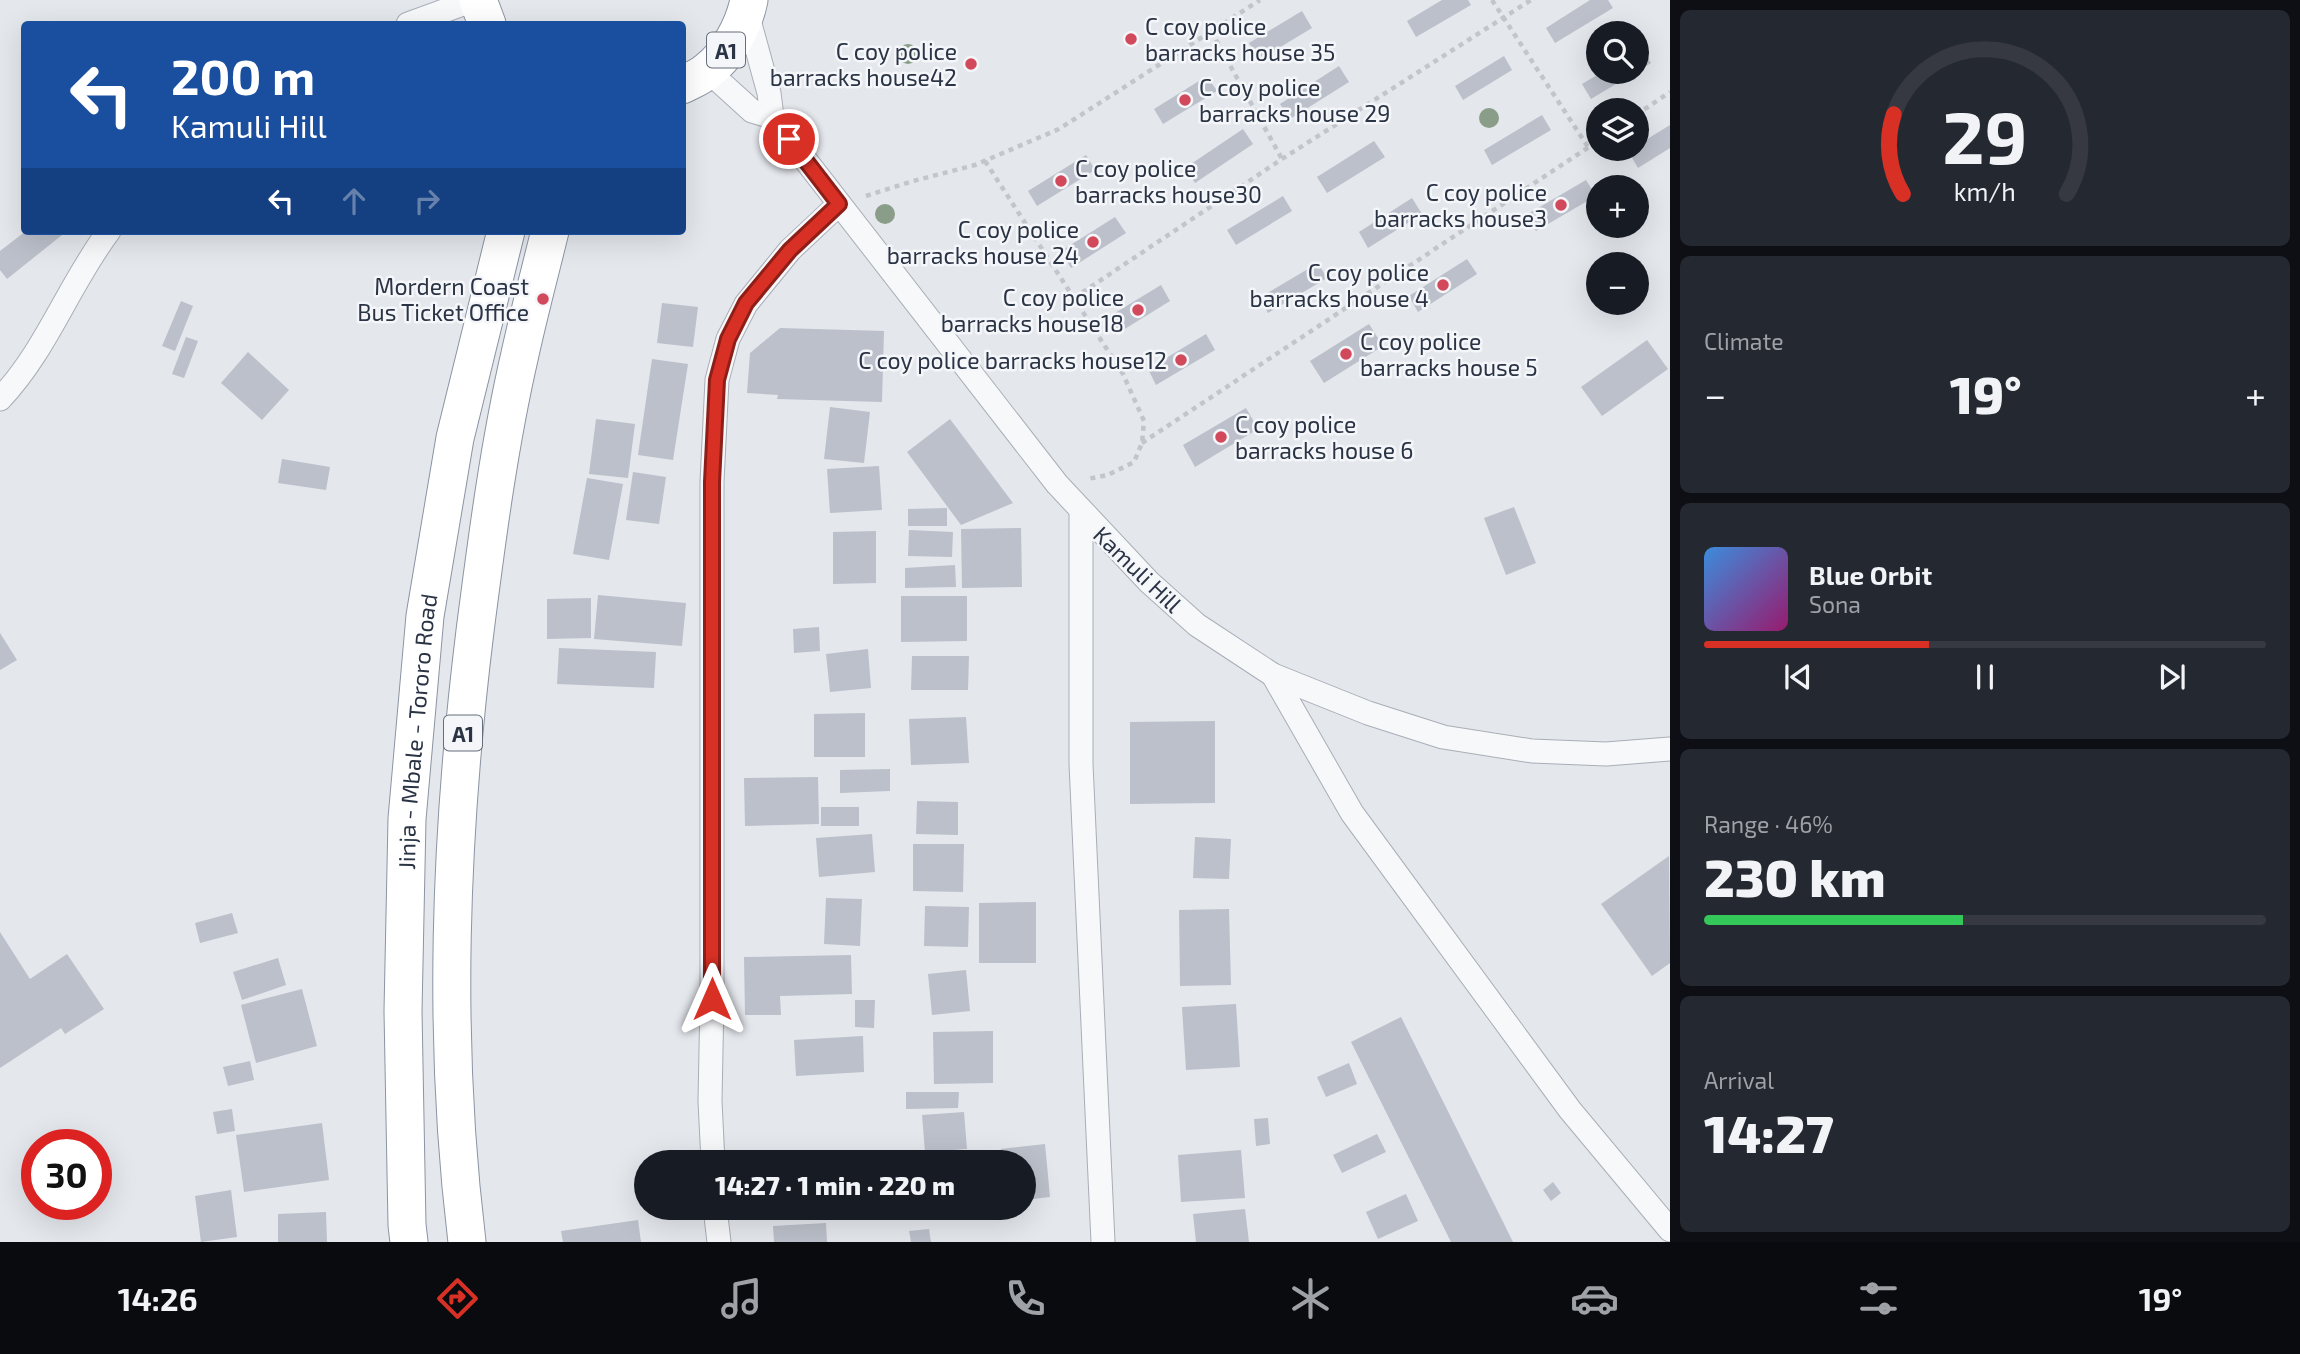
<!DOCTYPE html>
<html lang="en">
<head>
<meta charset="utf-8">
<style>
  body { margin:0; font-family:"Exo 2",sans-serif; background:#242831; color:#f1f3f6; height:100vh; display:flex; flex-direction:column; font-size:26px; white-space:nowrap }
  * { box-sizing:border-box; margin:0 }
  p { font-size:23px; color:#9ea1a6 }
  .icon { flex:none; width:38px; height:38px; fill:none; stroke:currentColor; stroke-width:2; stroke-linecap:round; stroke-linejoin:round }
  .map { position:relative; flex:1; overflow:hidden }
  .panel { display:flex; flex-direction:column; gap:10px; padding:10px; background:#0d0f14; width:630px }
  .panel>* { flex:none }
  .hud { position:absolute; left:21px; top:21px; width:665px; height:214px; border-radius:7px; box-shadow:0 7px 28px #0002; background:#1a4fa0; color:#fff; overflow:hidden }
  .tools { position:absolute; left:1586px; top:21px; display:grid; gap:14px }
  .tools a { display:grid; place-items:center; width:63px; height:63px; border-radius:50%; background:#171b24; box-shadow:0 7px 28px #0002; font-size:35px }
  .speed { position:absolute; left:21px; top:1129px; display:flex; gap:14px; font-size:35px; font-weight:700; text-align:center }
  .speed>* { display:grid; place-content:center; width:91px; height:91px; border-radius:50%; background:#171b24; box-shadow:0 7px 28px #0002; line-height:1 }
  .speed .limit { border:10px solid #d22; background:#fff; color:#111 }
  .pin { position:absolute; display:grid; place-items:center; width:60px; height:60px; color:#fff; margin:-30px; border:4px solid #fff; border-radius:50%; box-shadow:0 2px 7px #0007 }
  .me { position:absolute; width:77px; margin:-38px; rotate:0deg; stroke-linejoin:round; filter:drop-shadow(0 0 5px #0008) }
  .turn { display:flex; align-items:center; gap:24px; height:147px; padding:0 35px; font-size:32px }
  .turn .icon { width:91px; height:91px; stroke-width:2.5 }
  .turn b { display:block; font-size:49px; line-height:60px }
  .lanes { display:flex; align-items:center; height:66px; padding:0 35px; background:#0003; justify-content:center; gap:35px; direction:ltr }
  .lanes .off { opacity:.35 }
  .big { font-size:52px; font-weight:800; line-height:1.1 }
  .panel .card { flex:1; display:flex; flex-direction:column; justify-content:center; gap:10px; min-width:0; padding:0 24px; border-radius:10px; background:#242831 }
  .panel .dial { align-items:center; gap:0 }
  .dial svg { height:182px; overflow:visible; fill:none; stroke:#363941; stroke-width:7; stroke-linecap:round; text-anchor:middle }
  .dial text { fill:#f1f3f6; stroke:none }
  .song { display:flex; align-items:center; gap:21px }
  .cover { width:84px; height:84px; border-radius:10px; background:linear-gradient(135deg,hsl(210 70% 55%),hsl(320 70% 35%)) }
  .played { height:7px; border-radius:4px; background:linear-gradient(90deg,#d93025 40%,#363941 40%) }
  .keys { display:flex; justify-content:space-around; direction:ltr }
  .heat { display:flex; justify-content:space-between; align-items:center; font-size:38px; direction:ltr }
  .charge { height:10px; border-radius:5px; background:linear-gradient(90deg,#34c759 46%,#363941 0) }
  .trip { position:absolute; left:634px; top:1150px; width:402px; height:70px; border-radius:35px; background:#171b24; box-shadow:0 7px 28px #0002; font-weight:800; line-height:70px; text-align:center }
  .dock { display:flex; height:112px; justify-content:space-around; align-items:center; background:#090b0e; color:#9ea1a6 }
  .dock .icon { width:49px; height:49px }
  .dock .selected { color:#d93025 }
  .dock b { font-size:32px; color:#f1f3f6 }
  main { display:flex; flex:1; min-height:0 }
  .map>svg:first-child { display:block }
  .building { fill:#bbc0ca }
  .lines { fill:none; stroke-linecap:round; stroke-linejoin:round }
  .minor-casing { stroke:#a9aeb7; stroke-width:25 }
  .trunk-casing { stroke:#8b94a3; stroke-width:39 }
  .path { stroke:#c2c5cb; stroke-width:4.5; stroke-dasharray:5 5; stroke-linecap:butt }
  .minor { stroke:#f7f8fa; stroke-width:23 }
  .trunk { stroke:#fff; stroke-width:37 }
  .tree { fill:#899d89 }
  .route-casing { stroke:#8d1f18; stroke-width:18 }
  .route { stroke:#d93025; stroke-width:12 }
  .poi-dot { fill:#d1495b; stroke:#f4f6f9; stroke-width:2.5 }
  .labels { text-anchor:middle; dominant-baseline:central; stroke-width:5; stroke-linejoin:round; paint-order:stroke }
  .shield { fill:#f4f6f9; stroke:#676e7b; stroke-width:2 }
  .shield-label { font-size:21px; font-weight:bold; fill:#2b3445 }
  .poi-label { font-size:23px; fill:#2b3445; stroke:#f4f6f9; text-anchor:end }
  .street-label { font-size:23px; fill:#2b3445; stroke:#f4f6f9 }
</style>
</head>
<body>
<main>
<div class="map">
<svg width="1670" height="1242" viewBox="0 0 1670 1242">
  <rect width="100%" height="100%" fill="#e4e7ec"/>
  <!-- building -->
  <g class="building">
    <polygon points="1442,0 1468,0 1471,5 1416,37 1407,21"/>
    <polygon points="1590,0 1608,0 1613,8 1555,43 1546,28"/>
    <polygon points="1302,11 1312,28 1259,60 1249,43"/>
    <polygon points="1642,48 1651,63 1591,99 1582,84 1602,72 1636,72 1636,51"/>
    <polygon points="1504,56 1512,70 1463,100 1455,86"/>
    <polygon points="1339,66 1349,82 1290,119 1280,104"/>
    <polygon points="1207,76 1217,91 1163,124 1154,109"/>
    <polygon points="1542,115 1551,130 1492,165 1484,150"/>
    <polygon points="1670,125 1670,148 1638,168 1628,151 1636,149 1636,146"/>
    <polygon points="1243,129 1253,144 1195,183 1185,168"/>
    <polygon points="1374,141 1385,157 1327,193 1317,177"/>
    <polygon points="1086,155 1095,170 1037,206 1028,191"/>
    <polygon points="1586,180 1596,196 1536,231 1526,215"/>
    <polygon points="1283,196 1292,211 1236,245 1227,230"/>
    <polygon points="1412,198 1422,214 1368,248 1359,232"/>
    <polygon points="1115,217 1126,233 1071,268 1061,251"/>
    <polygon points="26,231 59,231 62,235 7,279 0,270 0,251"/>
    <polygon points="1467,259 1477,274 1418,312 1409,296"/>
    <polygon points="1318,263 1327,278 1268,313 1259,298"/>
    <polygon points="1161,285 1170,301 1115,335 1105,319"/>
    <polygon points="181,301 193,306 175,351 162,346"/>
    <polygon points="662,303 698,307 693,347 657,343"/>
    <polygon points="1369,324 1383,346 1324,383 1310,361"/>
    <polygon points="780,328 884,331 882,402 777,399 778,395 747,393 750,353"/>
    <polygon points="1206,334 1215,350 1156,385 1148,369"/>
    <polygon points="186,337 198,341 184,378 172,374"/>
    <polygon points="1647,340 1668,369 1602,416 1581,387"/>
    <polygon points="248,352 289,390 262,420 221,383"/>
    <polygon points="652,359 688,364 673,460 638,455"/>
    <polygon points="830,407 870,412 864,463 824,459"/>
    <polygon points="1246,408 1258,429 1195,467 1183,445"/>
    <polygon points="596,419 635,424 628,478 589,474"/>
    <polygon points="950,419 1013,503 961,525 907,452"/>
    <polygon points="282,459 330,467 326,490 278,483"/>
    <polygon points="879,466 882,510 830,513 827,469"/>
    <polygon points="633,472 666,477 659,524 626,520"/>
    <polygon points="587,478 623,484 609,560 573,554"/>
    <polygon points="1514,507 1536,563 1506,575 1484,518"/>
    <polygon points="947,508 947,526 908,526 908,509"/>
    <polygon points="1021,528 1022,587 962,588 961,529"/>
    <polygon points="909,530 953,532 952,557 908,556"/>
    <polygon points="876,531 876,583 833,584 833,532"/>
    <polygon points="955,565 956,587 905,588 905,568"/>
    <polygon points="598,595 686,603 682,646 594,639"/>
    <polygon points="901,596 967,596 967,641 901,642"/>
    <polygon points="591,598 591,638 547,639 547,599"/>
    <polygon points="819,627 820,651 794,653 793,629"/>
    <polygon points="0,633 17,660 0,670"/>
    <polygon points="559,648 656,652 654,688 557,684"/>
    <polygon points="868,649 871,688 830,692 826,654"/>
    <polygon points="912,656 969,656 968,690 911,690"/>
    <polygon points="865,713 865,757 814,757 814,714"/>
    <polygon points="966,717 969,763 911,765 909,719"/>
    <polygon points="1215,721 1215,803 1130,804 1130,722"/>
    <polygon points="890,769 890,791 840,793 840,770"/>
    <polygon points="818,777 819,824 745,826 744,778"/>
    <polygon points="917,801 958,802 958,835 916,834"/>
    <rect x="821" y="807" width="38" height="19"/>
    <polygon points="872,834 875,872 819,877 816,838"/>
    <polygon points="1195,837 1231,839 1229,879 1193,878"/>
    <polygon points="913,844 964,844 963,892 913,891"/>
    <polygon points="1669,856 1670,963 1652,976 1601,904"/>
    <polygon points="826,898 862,899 860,946 824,944"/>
    <polygon points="1036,902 1036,963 979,963 979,903"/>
    <polygon points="925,906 969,907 968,947 924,946"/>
    <polygon points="1229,909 1231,985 1180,986 1179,910"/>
    <polygon points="232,913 238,933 200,943 195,923"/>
    <polygon points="0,932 30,979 67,954 104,1009 65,1034 61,1028 0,1068"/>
    <polygon points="851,955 852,994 780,996 781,1015 745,1015 744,957"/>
    <polygon points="278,958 286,985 242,1000 233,972"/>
    <polygon points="966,970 970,1011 932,1015 928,974"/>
    <polygon points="302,989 317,1046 256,1063 241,1005"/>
    <polygon points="855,1000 875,1000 874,1028 855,1027"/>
    <polygon points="1236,1004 1240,1067 1186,1070 1182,1007"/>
    <polygon points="1401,1017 1513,1242 1451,1242 1351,1042"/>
    <polygon points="993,1031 993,1083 934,1084 933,1032"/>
    <polygon points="863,1036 864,1072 796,1076 794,1040"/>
    <polygon points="250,1061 254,1080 228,1086 223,1067"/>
    <polygon points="1349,1063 1357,1084 1326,1097 1317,1077"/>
    <polygon points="906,1092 959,1092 958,1108 906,1109"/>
    <polygon points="232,1109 235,1131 217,1134 213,1112"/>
    <polygon points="964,1112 967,1149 925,1152 922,1115"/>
    <polygon points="1268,1118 1270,1144 1256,1146 1254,1119"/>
    <polygon points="322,1123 329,1180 244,1192 236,1135"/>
    <polygon points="1377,1134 1386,1152 1342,1173 1333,1155"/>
    <polygon points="1045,1144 1050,1197 1024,1200 1024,1162 1002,1162 1001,1149"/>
    <polygon points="1241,1150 1245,1198 1181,1202 1178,1155"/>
    <polygon points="1553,1182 1561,1193 1551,1201 1543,1190"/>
    <polygon points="231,1190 237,1237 201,1242 195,1196"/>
    <polygon points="1406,1194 1418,1221 1378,1239 1366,1212"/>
    <polygon points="815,1208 865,1208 865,1212 816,1218"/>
    <polygon points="925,1208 967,1208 967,1212 926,1216"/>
    <polygon points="1245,1209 1249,1242 1196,1242 1193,1214"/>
    <polygon points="326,1212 327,1242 278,1242 278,1214"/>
    <polygon points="638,1220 641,1242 563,1242 561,1231"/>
    <polygon points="826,1223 827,1242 774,1242 773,1226"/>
    <polygon points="929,1229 931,1242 911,1242 909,1231"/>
  </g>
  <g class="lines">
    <defs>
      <g id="minor">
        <polyline points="408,24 474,0"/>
        <polyline points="708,71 752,111 772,117 769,93 747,13"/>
        <polyline points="772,117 1057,484 1149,582 1197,625 1273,675 1368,713 1443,737 1532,751 1606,754 1670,749"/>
        <path d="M0 399C46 351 69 284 109 231"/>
        <polyline points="1081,512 1081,764 1103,1242"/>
        <polyline points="1273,675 1352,813 1570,1110 1670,1230"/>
        <polyline points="713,1162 710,1101 712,999 712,482 717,380 728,339 746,304 790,250 839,204"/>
        <polyline points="715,1208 719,1242"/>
      </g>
      <g id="trunk">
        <polyline points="478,0 487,24"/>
        <path d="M682 85C690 81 700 77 707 71 728 56 744 25 749 0"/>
        <path id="s1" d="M409 1242 407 1225 403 1011 407 819 425 616 455 438 506 231"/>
        <path d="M467 1242C442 1038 450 834 475 631 487 538 499 445 520 354 529 313 540 272 550 231"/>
      </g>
    </defs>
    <!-- minor casing -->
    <use href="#minor" class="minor-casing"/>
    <!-- trunk casing -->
    <use href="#trunk" class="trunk-casing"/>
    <!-- path -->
    <g class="path">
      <polyline points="1492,0 1588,147"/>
      <polyline points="1211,31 1282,159"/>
      <polyline points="1636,115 1670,92"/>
      <polyline points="985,161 1123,374 1144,421 1142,443 1134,462 1108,475 1087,479"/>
      <polyline points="866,196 913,181 975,165 1059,129 1260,0"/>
      <polyline points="1074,298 1282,159 1531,0"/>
      <polyline points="1142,443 1598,141"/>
    </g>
    <!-- minor -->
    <use href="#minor" class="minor"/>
    <!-- trunk -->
    <use href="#trunk" class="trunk"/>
  </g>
  <!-- trees -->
  <g class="tree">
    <circle cx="908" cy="54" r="10"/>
    <circle cx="1489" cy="118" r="10"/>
    <circle cx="885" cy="214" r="10"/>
  </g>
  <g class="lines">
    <defs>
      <polyline id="route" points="712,999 712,482 717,380 728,339 746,303 790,250 839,204 789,139"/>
    </defs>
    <!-- route casing -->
    <use href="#route" class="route-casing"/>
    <!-- route -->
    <use href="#route" class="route"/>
  </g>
  <!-- markers -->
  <g class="poi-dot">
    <circle cx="1131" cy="39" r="7"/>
    <circle cx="971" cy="64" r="7"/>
    <circle cx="1185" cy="100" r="7"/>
    <circle cx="1061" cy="181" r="7"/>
    <circle cx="1561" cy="205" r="7"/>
    <circle cx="1093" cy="242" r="7"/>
    <circle cx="1443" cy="285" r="7"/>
    <circle cx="543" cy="299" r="7"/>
    <circle cx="1138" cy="310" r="7"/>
    <circle cx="1346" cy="354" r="7"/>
    <circle cx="1181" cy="360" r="7"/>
    <circle cx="1221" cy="437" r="7"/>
  </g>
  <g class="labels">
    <!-- shield labels -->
    <g class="shield">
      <rect x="707" y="32.5" width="38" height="35" rx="5"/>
      <rect x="444" y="715.5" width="38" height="35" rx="5"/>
    </g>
    <g class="shield-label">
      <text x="726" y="50">A1</text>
      <text x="463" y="733">A1</text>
    </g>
    <!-- poi labels -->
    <g class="poi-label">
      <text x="1145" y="26" text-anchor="start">C coy police<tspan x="1145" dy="26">barracks house 35</tspan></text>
      <text x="957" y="51">C coy police<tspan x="957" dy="26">barracks house42</tspan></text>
      <text x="1199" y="87" text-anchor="start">C coy police<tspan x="1199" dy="26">barracks house 29</tspan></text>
      <text x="1075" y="168" text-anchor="start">C coy police<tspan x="1075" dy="26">barracks house30</tspan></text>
      <text x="1547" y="192">C coy police<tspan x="1547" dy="26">barracks house3</tspan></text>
      <text x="1079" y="229">C coy police<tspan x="1079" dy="26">barracks house 24</tspan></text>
      <text x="1429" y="272">C coy police<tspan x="1429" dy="26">barracks house 4</tspan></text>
      <text x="529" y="286">Mordern Coast<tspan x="529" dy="26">Bus Ticket Office</tspan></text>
      <text x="1124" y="297">C coy police<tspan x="1124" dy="26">barracks house18</tspan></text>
      <text x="1360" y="341" text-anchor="start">C coy police<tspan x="1360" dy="26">barracks house 5</tspan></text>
      <text x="1167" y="360">C coy police barracks house12</text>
      <text x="1235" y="424" text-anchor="start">C coy police<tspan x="1235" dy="26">barracks house 6</tspan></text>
    </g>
    <!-- street labels -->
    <g class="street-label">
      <text transform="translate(1138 569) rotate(44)">Kamuli Hill</text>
      <text stroke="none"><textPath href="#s1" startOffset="511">Jinja - Mbale - Tororo Road</textPath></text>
    </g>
  </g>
</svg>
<div class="tools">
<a><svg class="icon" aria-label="search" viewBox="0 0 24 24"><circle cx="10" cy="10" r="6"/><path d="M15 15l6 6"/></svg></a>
<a><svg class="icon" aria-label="layers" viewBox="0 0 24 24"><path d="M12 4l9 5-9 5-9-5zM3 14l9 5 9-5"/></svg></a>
<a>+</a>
<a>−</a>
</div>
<div class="speed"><div class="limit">30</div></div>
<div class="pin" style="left:789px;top:139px;background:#d93025"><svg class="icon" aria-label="arrive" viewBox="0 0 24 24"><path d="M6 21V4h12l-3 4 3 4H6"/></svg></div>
<svg class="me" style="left:712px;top:999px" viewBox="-20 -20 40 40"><path d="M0-17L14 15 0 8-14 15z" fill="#d93025" stroke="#fff" stroke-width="4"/></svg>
<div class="trip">14:27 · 1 min · 220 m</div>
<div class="hud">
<div class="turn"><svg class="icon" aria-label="left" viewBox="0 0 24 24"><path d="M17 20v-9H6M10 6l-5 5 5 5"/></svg><div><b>200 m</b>Kamuli Hill</div></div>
<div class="lanes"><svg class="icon" aria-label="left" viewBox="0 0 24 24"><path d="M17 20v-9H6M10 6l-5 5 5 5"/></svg><svg class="icon off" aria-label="ahead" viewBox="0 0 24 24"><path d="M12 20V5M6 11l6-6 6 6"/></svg><svg class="icon off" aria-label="right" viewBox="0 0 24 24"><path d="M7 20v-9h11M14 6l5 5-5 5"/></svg></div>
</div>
</div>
<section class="panel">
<div class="card dial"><svg viewBox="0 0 100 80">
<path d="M14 69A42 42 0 1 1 86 69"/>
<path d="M14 69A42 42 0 0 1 10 34" stroke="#d93025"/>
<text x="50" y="56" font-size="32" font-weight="700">29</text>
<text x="50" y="72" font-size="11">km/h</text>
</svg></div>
<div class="card"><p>Climate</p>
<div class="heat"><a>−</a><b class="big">19°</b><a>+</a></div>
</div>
<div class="card">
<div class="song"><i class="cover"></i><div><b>Blue Orbit</b><p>Sona</p></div></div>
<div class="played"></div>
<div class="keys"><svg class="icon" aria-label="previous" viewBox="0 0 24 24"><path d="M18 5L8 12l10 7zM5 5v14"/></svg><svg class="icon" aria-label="pause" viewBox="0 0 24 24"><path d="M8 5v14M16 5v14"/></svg><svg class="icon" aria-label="next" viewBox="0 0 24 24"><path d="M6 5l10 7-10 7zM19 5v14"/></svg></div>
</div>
<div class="card"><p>Range · 46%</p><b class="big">230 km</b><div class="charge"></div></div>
<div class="card"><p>Arrival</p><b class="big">14:27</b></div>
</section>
</main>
<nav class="dock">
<b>14:26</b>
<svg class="icon selected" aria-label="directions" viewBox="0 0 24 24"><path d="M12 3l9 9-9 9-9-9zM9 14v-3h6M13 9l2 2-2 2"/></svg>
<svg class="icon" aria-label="music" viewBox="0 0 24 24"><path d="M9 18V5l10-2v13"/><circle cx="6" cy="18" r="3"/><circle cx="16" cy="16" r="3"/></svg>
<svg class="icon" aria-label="phone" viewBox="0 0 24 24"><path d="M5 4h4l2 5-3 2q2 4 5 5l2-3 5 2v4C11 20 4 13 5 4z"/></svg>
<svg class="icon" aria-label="climate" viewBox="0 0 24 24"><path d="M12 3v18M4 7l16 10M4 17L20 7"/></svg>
<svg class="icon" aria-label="car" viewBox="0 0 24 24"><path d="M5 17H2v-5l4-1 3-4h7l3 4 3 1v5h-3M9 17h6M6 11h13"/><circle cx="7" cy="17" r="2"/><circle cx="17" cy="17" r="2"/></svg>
<svg class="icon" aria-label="filters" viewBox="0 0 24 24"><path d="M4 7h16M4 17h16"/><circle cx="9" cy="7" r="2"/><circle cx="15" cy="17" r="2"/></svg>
<b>19°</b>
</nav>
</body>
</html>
